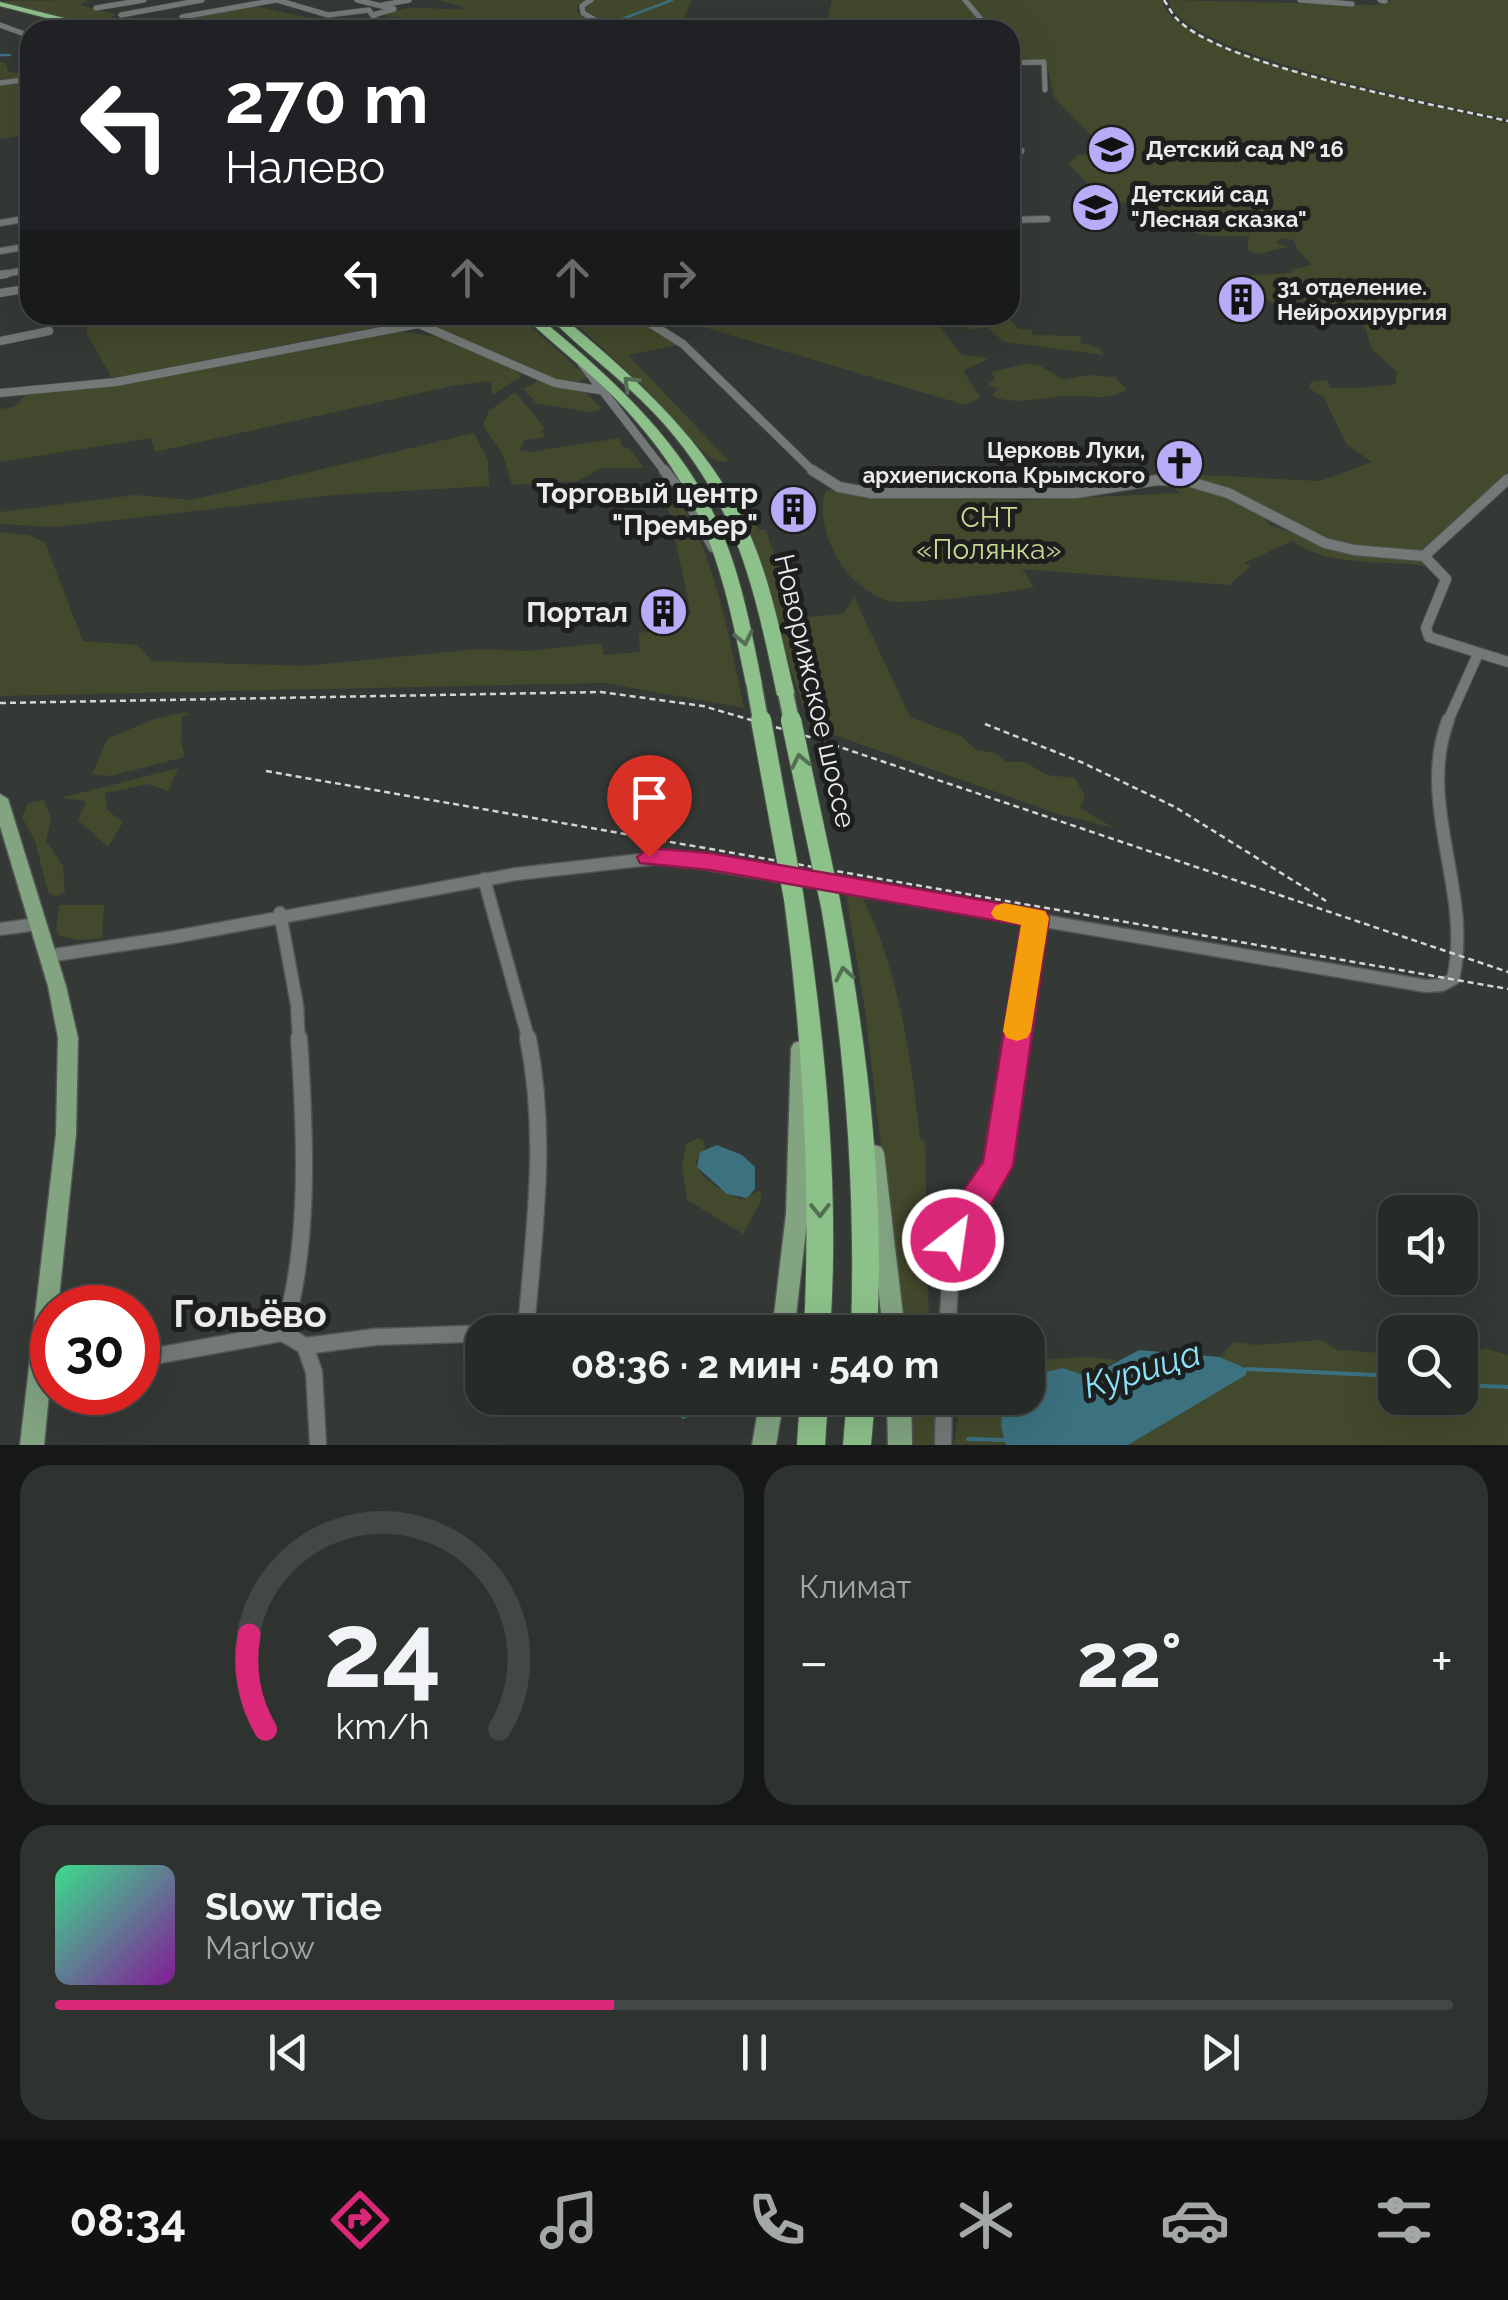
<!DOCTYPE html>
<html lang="ru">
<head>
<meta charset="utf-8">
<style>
  body { margin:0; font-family:Raleway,sans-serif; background:#2f3330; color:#f1f3f6; height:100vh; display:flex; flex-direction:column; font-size:38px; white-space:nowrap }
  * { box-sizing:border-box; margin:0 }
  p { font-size:32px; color:#a4a7a8 }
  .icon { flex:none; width:55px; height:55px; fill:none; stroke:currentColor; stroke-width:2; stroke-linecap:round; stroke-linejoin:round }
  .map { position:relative; height:1445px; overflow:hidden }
  .sheet { display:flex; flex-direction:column; gap:20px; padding:20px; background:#151816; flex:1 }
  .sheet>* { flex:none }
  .top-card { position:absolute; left:20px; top:20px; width:1000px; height:305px; border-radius:30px; box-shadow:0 10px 40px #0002,0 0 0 2px #434745; background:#202124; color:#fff; overflow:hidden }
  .fabs { position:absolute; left:1378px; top:1195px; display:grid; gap:20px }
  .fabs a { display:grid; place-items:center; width:100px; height:100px; border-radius:20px; background:#272b28; box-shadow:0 10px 40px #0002,0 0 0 2px #434745; font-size:50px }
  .speed { position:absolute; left:30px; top:1285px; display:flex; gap:20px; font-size:50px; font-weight:700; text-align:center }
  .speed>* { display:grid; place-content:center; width:130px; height:130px; border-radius:50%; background:#272b28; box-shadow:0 10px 40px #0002,0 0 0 2px #434745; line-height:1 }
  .speed .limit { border:15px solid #d22; background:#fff; color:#111 }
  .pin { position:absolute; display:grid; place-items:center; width:85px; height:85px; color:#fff; margin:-102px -42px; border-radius:50% 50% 50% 0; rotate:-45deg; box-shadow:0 0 10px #0007 }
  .pin .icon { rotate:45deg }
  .me { position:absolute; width:110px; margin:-55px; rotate:30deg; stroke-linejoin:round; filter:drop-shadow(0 0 8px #0008) }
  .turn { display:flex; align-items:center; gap:35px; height:210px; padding:0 40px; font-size:45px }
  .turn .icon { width:130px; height:130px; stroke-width:2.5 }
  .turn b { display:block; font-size:70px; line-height:85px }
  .lanes { display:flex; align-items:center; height:95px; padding:0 40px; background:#0003; justify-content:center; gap:50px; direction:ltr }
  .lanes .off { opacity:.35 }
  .big { font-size:75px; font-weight:700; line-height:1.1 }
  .sheet .widget { flex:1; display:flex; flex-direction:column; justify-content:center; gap:15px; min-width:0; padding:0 35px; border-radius:30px; background:#2f3330 }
  .sheet .dial { align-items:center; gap:0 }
  .dial svg { height:260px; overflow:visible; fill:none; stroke:#434745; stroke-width:7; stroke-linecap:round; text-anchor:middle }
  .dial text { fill:#f1f3f6; stroke:none }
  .song { display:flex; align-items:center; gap:30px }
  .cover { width:120px; height:120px; border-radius:15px; background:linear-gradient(135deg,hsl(150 70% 55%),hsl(290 70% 35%)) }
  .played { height:10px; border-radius:5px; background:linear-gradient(90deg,#db2777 40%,#434745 40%) }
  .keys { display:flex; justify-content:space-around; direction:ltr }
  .heat { display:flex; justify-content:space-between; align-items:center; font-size:55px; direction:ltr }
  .sheet .tiles { flex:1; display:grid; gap:20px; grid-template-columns:1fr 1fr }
  .widget:last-child { grid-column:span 2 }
  .trip { position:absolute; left:465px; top:1315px; width:580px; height:100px; border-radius:30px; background:#272b28; box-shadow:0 10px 40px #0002,0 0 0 2px #434745; font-weight:700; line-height:100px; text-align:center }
  .tabs { display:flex; height:160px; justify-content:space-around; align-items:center; background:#101110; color:#a4a7a8 }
  .tabs .icon { width:70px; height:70px }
  .tabs .current { color:#db2777 }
  .tabs b { font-size:45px; color:#f1f3f6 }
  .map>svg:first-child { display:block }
  .green { fill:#43492c }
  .water { fill:#3c717f }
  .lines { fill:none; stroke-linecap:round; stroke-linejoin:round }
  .stream-far1 { stroke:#3c717f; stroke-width:2.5 }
  .stream { stroke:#3c717f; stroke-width:4 }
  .minor-far5-casing { stroke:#515553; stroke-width:6 }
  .minor-far4-casing { stroke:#515553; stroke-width:8 }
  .minor-far3-casing { stroke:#515553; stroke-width:9 }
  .minor-far2-casing { stroke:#515553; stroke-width:12 }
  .minor-far1-casing { stroke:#515553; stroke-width:15 }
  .minor-casing { stroke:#515553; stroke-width:19 }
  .major-casing { stroke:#515553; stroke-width:3 }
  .highway-casing { stroke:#515553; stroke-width:2 }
  .minor-far5 { stroke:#737976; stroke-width:5 }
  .minor-far4 { stroke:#737976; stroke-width:6 }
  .minor-far3 { stroke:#737976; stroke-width:8 }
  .minor-far2 { stroke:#737976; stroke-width:10 }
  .minor-far1 { stroke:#737976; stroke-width:12 }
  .minor { stroke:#737976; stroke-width:16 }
  .major { fill:#82a481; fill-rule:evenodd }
  .highway { fill:#8cc189; fill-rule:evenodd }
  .rail { stroke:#d3d6d5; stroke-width:2.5; stroke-dasharray:6 4; stroke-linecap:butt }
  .highway-bridge-far1-casing { stroke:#515553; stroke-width:18; stroke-linecap:butt }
  .highway-bridge-casing { stroke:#515553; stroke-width:22; stroke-linecap:butt }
  .highway-bridge-far1 { stroke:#8cc189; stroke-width:15 }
  .highway-bridge { stroke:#8cc189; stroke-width:20 }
  .oneway { stroke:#547054 }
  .route { fill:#db2777; stroke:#8e194d; stroke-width:2.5 }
  .slow { fill:#f59e0b }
  .labels { text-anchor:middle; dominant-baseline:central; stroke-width:10; stroke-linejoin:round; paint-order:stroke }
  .far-poi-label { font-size:22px; font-weight:bold; fill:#e9eceb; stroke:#1d1f1e; text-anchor:start }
  .poi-label { font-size:28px; font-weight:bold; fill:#e9eceb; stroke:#1d1f1e; text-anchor:end }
  .park-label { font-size:28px; fill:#c9d893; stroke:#1d1f1e }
  .street-label { font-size:28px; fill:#e9eceb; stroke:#1d1f1e }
  .near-water-label { font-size:35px; font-style:italic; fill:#8be3fb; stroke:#1d1f1e }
  .near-quarter-label { font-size:38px; font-weight:bold; fill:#e9eceb; stroke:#1d1f1e }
</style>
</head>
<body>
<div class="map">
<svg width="1508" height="1445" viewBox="0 0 1508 1445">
  <rect width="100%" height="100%" fill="#343936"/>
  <!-- green -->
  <g class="green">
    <polygon points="88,0 80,5 117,15 110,17 137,26 251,5 327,22 323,28 366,24 337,30 112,30 0,1"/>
    <path d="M438 0H587L577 5 578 13 609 30H394L385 25 405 22 406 18 384 16C413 0 436 13 467 8Z"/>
    <polygon points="595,0 692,0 682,23 670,30 620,30 585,10"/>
    <path d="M832 0H1162C1168 55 1451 110 1508 123V472L1460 516 1429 552 1345 543 1264 518 1269 524 1335 549 1420 560 1432 567C1390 559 1330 569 1292 541L1244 563 1251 566 1229 585 1022 569 1034 587C1015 592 903 606 888 601 861 591 840 570 830 543 824 526 819 507 826 490L1021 500 1180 493 1173 487 1190 480 1181 474 1320 481 1372 462 1347 445 1324 398 1309 388 1311 382 1327 380 1330 387C1335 390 1390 386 1395 384L1397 372 1371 348 1366 329 1355 318 1329 312 1305 301 1272 303 1253 291 1220 279 1245 280 1251 275 1291 273 1293 269 1312 265 1297 249 1294 240 1280 238 1276 243 1288 247 1257 254 1247 249 1249 236C1220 237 1188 239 1166 216L1170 213 1101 198 1068 163 1080 154 1111 158 1133 150 1106 140 1090 148 1092 137 1054 97 1046 61 1010 62V30H825Z"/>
    <path d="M1169 0 1375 5 1393 0H1508V119C1453 106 1175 55 1169 0Z"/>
    <polygon points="0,61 6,64 8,72 30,74 30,134 0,139"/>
    <polygon points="89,315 439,315 112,378 86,332"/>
    <polygon points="473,315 518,315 587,377 576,384 560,383 432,327"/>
    <polygon points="573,315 632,315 678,345 628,355 727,459 732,460 719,462 706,455 646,389 571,319"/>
    <polygon points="663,315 935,315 938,324 962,355 990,358 963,371 981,398 965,405"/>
    <polygon points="1007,316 1019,329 1033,330 1031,335 1081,336 1080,343 1099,348 1104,355 1004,342 987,327 973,330 962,327 961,318"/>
    <path d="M392 332C427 330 496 352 522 376L492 395 491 381 457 385 155 452 151 438 0 462V409L14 407 27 394Z"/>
    <path d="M1025 364 1039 365 1064 380 1087 375 1115 377 1127 390C1102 403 1082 393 1056 397 1036 399 1013 405 992 396L997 389 988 384 995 379 991 372Z"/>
    <polygon points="538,381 581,388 602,409 589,412 536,403 523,389"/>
    <polygon points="515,392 544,427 541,431 546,437 525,440 519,450 529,452 620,438 621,446 630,449 644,468 601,468 578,481 512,485 503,455 483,425 489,411"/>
    <polygon points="474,433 488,461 489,486 334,495 55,527 0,524 0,512 135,495 192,500"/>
    <path d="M657 485C707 502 734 659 744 708L604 683 0 696V532L29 535 45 543 83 641 137 645 152 661 304 666 479 649 529 651 601 643 604 655 640 652 639 633 670 629 691 614 669 510 639 492 641 486Z"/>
    <polygon points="744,501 759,530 766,530 794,618 843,614 854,597 910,717 961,736 976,750 995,753 1006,762 1025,762 1047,775 1075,778 1085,797 1080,808 1114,828 1058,814 809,726 741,511"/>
    <polygon points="185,712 189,714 182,717 181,742 185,757 110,776 92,774 108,738 154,719"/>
    <polygon points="178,768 168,791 148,784 105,793 107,810 123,822 108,847 78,820 86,801 60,798"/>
    <polygon points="44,800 51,819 46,841 63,866 65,892 56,897 48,892 35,841 22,817 28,803"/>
    <path d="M846 894 861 895C899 969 911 1057 920 1139L925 1142 929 1332H903L865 1010Z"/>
    <polygon points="59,905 104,905 102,938 79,940 60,936 56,930"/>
    <polygon points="698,1138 704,1141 705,1148 695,1163 702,1175 717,1187 740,1199 761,1190 761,1201 743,1234 687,1200 682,1166 686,1144"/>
    <polygon points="1321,1340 1337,1350 1395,1354 1395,1398 1460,1398 1460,1353 1487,1349 1508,1355 1508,1445 1128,1445 1246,1375 1247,1369 1220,1357 1234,1342 1256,1345"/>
    <polygon points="1085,1357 1117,1360 1088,1377 1063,1368 1028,1376 1028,1360"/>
    <polygon points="907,1398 934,1398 934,1445 909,1445"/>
    <polygon points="961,1398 1003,1398 1001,1427 1006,1445 954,1445"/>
  </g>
  <!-- water -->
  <g class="water">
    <polygon points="717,1145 742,1155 755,1167 755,1189 747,1198 727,1194 697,1167 700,1152"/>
    <polygon points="1139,1350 1220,1357 1247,1369 1246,1375 1128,1445 1006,1445 1001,1427 1003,1399 1028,1398 1028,1376 1063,1368 1089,1377"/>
  </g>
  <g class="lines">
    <!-- stream-far1 -->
    <g class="stream-far1">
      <polyline points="389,19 568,26 568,30"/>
      <polyline points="609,24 672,0"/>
      <polyline points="298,30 317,25"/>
      <polyline points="577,30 598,26"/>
      <polyline points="0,55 10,55"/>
    </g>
    <!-- stream -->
    <g class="stream">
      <polyline points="1247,1369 1395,1376"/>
      <polyline points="1460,1385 1508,1387"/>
      <polyline points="683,1417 709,1406"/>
      <polyline points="968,1439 1006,1440"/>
    </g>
    <defs>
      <g id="minor-far5">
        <polyline points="277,0 328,15 369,10 378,24 390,30"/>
        <polyline points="357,0 394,9 373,15"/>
        <polyline points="591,0 582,6 583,13 613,30"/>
        <polyline points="965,0 990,30"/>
        <polyline points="1300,0 1352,4"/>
        <polyline points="1380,0 1385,1"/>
        <polyline points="383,5 409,0"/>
        <polyline points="96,8 144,0"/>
        <polyline points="121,15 202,0"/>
        <polyline points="182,17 276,0"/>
        <polyline points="0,25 30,36"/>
        <polyline points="1010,63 1044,62 1045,90"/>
        <polyline points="0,83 30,79"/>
      </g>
      <g id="minor-far4">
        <polyline points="1010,138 1021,151"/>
        <polyline points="1010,220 1047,219"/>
        <polyline points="0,223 30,218"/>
        <polyline points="0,251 30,246"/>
        <polyline points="0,275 30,269"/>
      </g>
      <g id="minor-far3">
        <polyline points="0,275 6,274"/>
        <polyline points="0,293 30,288"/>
        <polyline points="637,315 683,344 815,473"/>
        <polyline points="419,324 555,383 599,390"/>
        <polyline points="0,341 49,331"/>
        <polyline points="582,364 666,473"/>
        <polyline points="0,393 116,382 465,315"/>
      </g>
      <g id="minor-far2">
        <polyline points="664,470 687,499 713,547"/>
        <polyline points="812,470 839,487 871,493 1076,493 1157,480 1187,481 1228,493 1325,543 1354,550 1424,556 1446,579 1426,628 1429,637 1508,662"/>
        <polyline points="1424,556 1508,479"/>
        <polyline points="1447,723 1478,654"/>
      </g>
      <g id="minor-far1">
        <polyline points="484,879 529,1041"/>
        <polyline points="280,913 297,1005 299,1041"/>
        <polyline points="0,929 38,924"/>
        <path d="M48 956 174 937 516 874 668 857 1426 986 1442 985 1453 979C1473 892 1416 805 1448 720"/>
        <polyline points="1017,1041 1035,918"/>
      </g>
      <g id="minor">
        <path d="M299 1038C305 1128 311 1247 283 1333L305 1346 314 1372 318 1445"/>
        <path d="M526 1330C534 1230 548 1138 528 1038"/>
        <polyline points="947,1332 953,1240 999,1160 1017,1038"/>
        <polyline points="305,1346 375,1337 529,1332"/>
        <polyline points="138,1359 283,1333"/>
        <polyline points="943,1445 944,1398"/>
      </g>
      <g id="major">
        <polygon points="0,794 8,799 66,986 78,1038 76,1134 58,1308 52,1308 52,1364 44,1445 20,1445 56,1134 58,1038 48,986 0,826"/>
        <polygon points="801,1041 808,1043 811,1048 808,1214 794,1332 772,1332 786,1214 791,1048 794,1043"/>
        <polygon points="874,1145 881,1147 884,1153 905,1332 883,1332 864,1153 867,1147"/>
        <polygon points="760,1398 784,1398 776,1445 752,1445"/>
        <polygon points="887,1398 911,1398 912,1445 888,1445"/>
      </g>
      <g id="highway">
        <polygon points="0,2 104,28 105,30 93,30 0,6"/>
        <path d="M523 315H536C606 373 679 437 717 521 741 573 751 629 762 684L760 688 754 689 746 684C721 561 704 490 614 397 585 368 552 344 523 315Z"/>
        <path d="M547 315H560C632 375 706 439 746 526 771 579 781 638 795 695L792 699 786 700 777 695C753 582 736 500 654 413 621 378 581 350 547 315Z"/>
        <path d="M794 892 801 894 804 899C825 1042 840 1188 830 1332H804C811 1187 803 1043 784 899L787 894Z"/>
        <path d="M831 899 838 901 841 906C867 1046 885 1189 877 1332H851C856 1188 845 1048 821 906L824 901Z"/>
        <polygon points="800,1398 828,1398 825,1445 797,1445"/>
        <polygon points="847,1398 875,1398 871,1445 843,1445"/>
      </g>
    </defs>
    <!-- minor-far5 casing -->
    <use href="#minor-far5" class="minor-far5-casing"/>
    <!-- minor-far4 casing -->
    <use href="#minor-far4" class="minor-far4-casing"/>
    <!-- minor-far3 casing -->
    <use href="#minor-far3" class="minor-far3-casing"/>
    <!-- minor-far2 casing -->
    <use href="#minor-far2" class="minor-far2-casing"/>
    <!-- minor-far1 casing -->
    <use href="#minor-far1" class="minor-far1-casing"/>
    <!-- minor casing -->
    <use href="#minor" class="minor-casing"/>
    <!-- major casing -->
    <use href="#major" class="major-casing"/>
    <!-- highway casing -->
    <use href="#highway" class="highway-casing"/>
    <!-- minor-far5 -->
    <use href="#minor-far5" class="minor-far5"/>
    <!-- minor-far4 -->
    <use href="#minor-far4" class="minor-far4"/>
    <!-- minor-far3 -->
    <use href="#minor-far3" class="minor-far3"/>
    <!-- minor-far2 -->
    <use href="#minor-far2" class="minor-far2"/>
    <!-- minor-far1 -->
    <use href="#minor-far1" class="minor-far1"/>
    <!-- minor -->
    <use href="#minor" class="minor"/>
    <!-- major -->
    <use href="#major" class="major"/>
    <!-- highway -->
    <use href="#highway" class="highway"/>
    <!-- rail -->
    <g class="rail">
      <path d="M1164 0C1168 6 1172 14 1177 19 1223 67 1438 105 1508 121"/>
      <polyline points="0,703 601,692 703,706 813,738 1508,972"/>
      <polyline points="985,724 1081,762 1175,807 1326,901"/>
      <polyline points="266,771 1508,989"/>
    </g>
    <defs>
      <g id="highway-bridge-far1">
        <polyline points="754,684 761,723"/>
        <polyline points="786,695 792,723"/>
      </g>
      <g id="highway-bridge">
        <polyline points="761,720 794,899"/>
        <polyline points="791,720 831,906"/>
      </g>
    </defs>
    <!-- highway-bridge-far1 casing -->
    <use href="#highway-bridge-far1" class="highway-bridge-far1-casing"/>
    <!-- highway-bridge casing -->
    <use href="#highway-bridge" class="highway-bridge-casing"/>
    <!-- highway-bridge-far1 -->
    <use href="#highway-bridge-far1" class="highway-bridge-far1"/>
    <!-- highway-bridge -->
    <use href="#highway-bridge" class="highway-bridge"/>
  </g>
  <!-- one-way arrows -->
  <defs><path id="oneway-chevron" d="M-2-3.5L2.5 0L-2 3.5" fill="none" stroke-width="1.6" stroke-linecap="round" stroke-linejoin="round" transform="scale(2.5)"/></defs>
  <g class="oneway">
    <use href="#oneway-chevron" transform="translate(630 383) rotate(-136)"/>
    <use href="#oneway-chevron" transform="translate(744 638) rotate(78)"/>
    <use href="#oneway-chevron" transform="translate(800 761) rotate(-102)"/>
    <use href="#oneway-chevron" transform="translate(844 974) rotate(-101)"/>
    <use href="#oneway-chevron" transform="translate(820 1210) rotate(89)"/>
  </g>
  <!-- route -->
  <polygon class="route" points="649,848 710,853 1045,911 1049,918 1013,1166 965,1250 953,1254 942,1250 937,1240 947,1214 983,1162 1021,925 710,870 640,863 637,857"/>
  <!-- slow -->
  <polygon class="slow" points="1004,903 1045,911 1049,918 1031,1031 1027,1038 1017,1041 1007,1038 1003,1031 1021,925 995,919 991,913 995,906"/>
  <!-- icons -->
  <defs>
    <symbol id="school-disc" viewBox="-11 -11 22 22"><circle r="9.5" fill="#b8abf7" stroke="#1d1f1e"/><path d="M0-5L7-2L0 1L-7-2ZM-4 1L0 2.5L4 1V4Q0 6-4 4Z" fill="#111"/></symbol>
    <symbol id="building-disc" viewBox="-11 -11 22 22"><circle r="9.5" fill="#b8abf7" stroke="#1d1f1e"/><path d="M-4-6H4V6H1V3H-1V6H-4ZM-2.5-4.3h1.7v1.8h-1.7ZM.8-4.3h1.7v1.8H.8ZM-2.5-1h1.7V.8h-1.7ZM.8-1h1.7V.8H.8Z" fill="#111"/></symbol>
    <symbol id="church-disc" viewBox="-11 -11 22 22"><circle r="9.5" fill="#b8abf7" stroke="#1d1f1e"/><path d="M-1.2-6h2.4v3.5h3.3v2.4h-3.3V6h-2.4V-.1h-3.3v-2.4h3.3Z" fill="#111"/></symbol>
  </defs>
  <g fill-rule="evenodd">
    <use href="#school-disc" x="1084" y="122" width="55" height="55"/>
    <use href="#school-disc" x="1068" y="180" width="55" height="55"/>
    <use href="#building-disc" x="1214" y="272" width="55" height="55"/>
    <use href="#church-disc" x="1152" y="436" width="55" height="55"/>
    <use href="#building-disc" x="766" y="482" width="55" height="55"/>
    <use href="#building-disc" x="636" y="584" width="55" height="55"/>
  </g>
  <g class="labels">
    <!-- far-poi labels -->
    <g class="far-poi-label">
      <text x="1146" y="149">Детский сад № 16</text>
      <text x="1131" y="194">Детский сад<tspan x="1131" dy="25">"Лесная сказка"</tspan></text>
      <text x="1277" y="287">31 отделение.<tspan x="1277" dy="25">Нейрохирургия</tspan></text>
      <text x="1145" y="450" text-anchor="end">Церковь Луки,<tspan x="1145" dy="25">архиепископа Крымского</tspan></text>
    </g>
    <!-- poi labels -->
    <g class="poi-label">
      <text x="758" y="493">Торговый центр<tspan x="758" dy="32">"Премьер"</tspan></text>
      <text x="628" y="612">Портал</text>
    </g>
    <!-- park labels -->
    <g class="park-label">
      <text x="989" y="517">СНТ<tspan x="989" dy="32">«Полянка»</tspan></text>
    </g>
    <!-- street labels -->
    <g class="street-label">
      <text transform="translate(815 691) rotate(77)">Новорижское шоссе</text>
    </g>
    <!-- near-water labels -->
    <g class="near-water-label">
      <text transform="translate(1142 1369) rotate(-17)">Курица</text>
    </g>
    <!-- near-quarter labels -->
    <g class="near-quarter-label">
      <text x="250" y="1313">Гольёво</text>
    </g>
  </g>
</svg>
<div class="fabs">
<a><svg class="icon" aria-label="sound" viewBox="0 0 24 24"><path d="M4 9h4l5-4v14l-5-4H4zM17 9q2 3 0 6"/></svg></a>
<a><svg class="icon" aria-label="search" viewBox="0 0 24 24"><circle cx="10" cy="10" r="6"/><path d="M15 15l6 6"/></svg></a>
</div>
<div class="speed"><div class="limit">30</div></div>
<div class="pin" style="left:649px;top:857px;background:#d93025"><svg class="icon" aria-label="arrive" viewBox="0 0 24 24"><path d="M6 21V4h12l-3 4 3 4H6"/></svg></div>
<svg class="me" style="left:953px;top:1240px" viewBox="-20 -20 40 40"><circle r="17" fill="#db2777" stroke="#fff" stroke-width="3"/><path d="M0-11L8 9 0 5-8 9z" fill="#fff"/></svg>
<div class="trip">08:36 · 2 мин · 540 m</div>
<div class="top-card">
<div class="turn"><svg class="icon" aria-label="left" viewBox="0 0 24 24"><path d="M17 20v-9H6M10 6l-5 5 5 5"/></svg><div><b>270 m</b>Налево</div></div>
<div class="lanes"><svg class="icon" aria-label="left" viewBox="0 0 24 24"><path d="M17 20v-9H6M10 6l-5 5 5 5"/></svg><svg class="icon off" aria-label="ahead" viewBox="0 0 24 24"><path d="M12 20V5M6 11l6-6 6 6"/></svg><svg class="icon off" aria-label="ahead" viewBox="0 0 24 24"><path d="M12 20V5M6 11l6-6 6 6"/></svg><svg class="icon off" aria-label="right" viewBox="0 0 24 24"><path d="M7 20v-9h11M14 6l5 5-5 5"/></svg></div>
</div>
</div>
<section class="sheet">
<div class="tiles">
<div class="widget dial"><svg viewBox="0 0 100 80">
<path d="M14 69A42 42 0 1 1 86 69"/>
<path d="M14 69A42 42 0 0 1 9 40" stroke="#db2777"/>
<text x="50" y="56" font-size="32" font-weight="700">24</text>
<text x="50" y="72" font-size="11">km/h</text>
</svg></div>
<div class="widget"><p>Климат</p>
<div class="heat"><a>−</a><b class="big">22°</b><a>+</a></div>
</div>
<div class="widget">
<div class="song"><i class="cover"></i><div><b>Slow Tide</b><p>Marlow</p></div></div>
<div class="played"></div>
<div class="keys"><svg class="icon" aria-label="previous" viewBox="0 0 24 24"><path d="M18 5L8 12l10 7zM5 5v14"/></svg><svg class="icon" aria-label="pause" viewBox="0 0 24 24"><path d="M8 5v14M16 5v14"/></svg><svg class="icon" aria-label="next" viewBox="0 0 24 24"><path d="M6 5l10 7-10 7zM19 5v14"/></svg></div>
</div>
</div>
</section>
<nav class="tabs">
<b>08:34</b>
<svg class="icon current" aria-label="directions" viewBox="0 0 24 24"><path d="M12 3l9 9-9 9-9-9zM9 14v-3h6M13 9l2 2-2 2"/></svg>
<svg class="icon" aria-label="music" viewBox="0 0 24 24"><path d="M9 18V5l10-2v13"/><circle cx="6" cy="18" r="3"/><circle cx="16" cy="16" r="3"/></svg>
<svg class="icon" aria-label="phone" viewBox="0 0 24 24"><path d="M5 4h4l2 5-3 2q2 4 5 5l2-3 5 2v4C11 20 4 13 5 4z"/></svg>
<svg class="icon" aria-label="climate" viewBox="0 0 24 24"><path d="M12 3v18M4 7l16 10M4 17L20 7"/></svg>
<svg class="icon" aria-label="car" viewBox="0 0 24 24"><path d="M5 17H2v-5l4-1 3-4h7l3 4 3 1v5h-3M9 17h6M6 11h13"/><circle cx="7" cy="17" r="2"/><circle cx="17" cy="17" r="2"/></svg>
<svg class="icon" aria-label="filters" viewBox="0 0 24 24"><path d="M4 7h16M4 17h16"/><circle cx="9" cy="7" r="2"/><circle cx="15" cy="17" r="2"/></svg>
</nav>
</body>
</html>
